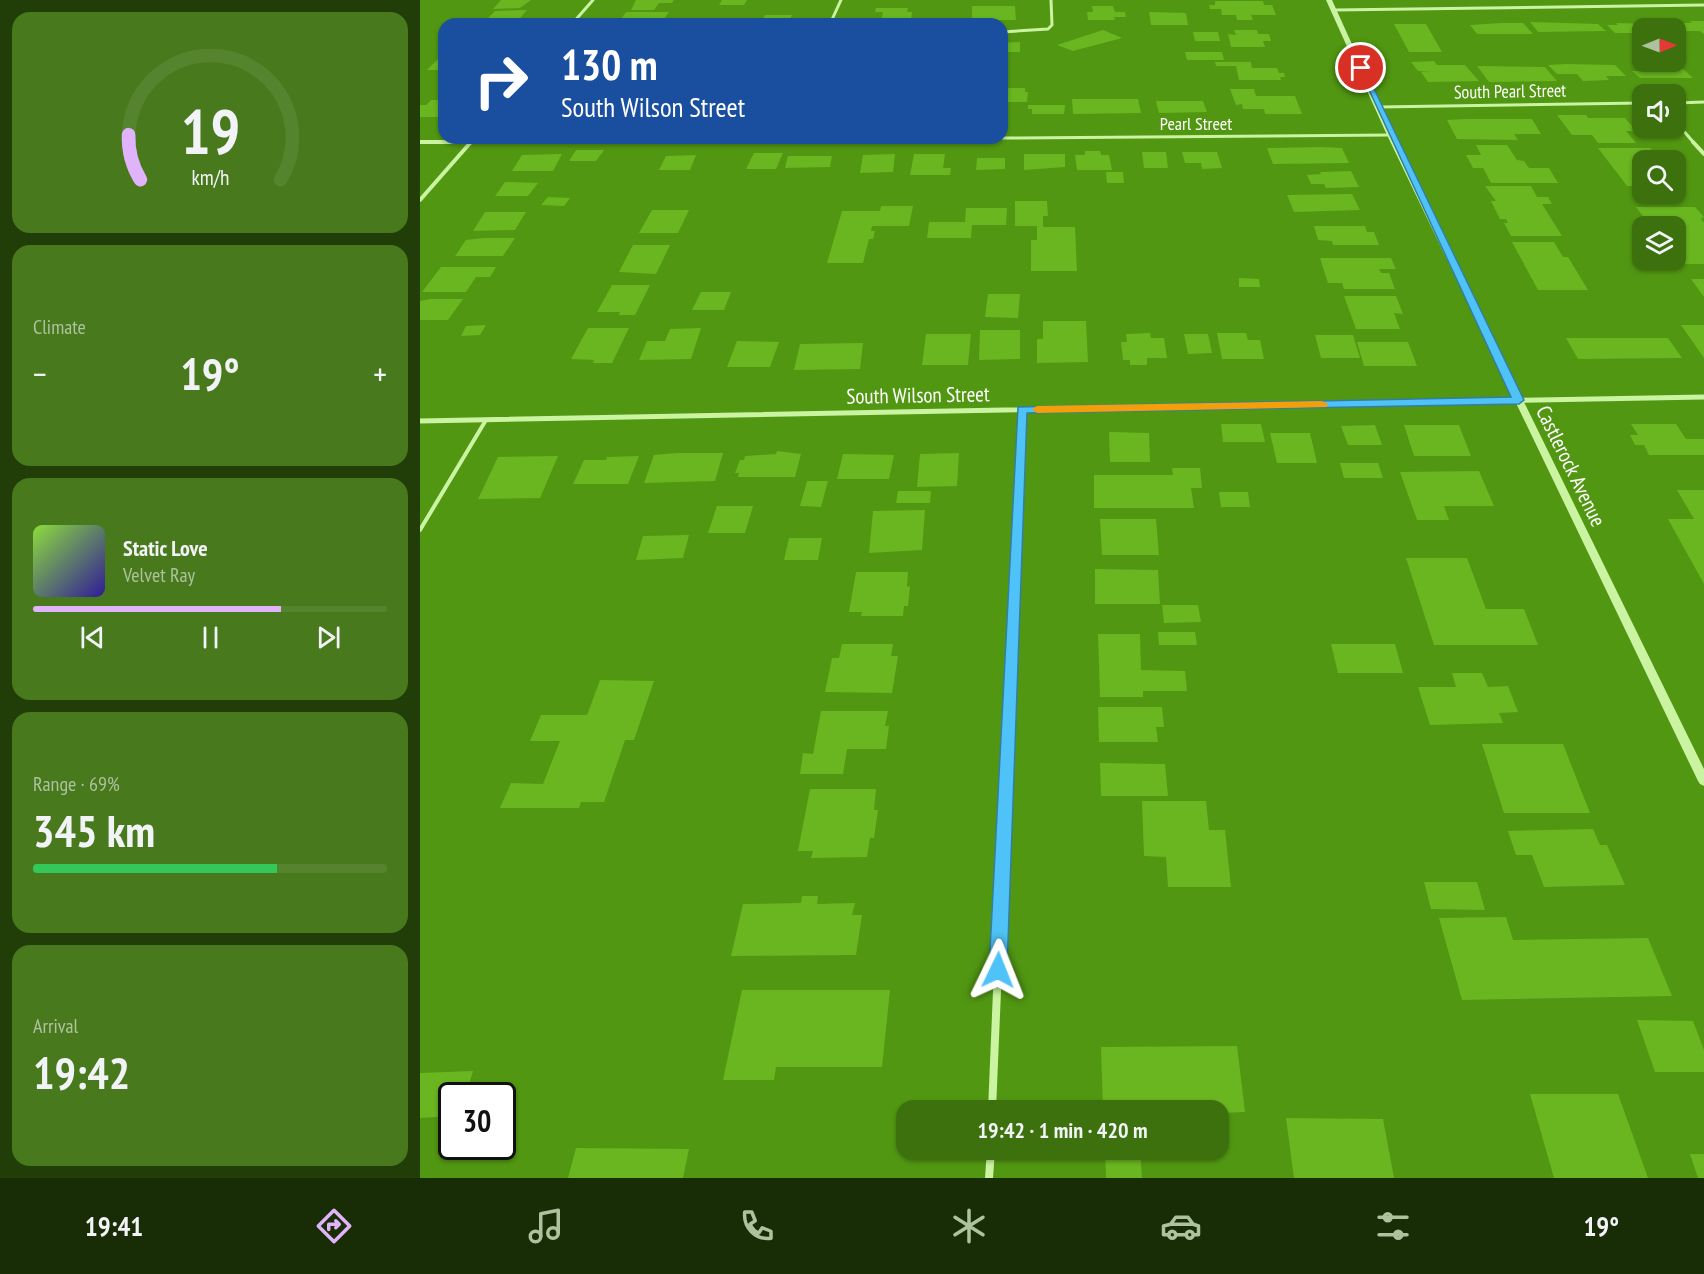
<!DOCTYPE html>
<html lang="en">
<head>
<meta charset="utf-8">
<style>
  body { margin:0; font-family:"PT Sans Narrow",sans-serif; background:#48791c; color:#f1f3f6; height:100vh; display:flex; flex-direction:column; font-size:22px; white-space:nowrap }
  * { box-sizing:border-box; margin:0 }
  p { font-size:20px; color:#adc29e }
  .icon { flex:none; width:33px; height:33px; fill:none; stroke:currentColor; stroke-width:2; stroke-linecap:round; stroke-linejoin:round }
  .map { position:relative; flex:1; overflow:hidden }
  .side { display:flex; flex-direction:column; gap:12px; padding:12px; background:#223e08; width:420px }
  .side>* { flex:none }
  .top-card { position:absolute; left:18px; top:18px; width:570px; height:126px; border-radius:18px; box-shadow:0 2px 4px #0004; background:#1a4fa0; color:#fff; overflow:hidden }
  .needle { width:39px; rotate:89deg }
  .controls { position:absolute; left:1212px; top:18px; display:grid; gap:12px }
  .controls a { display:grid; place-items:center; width:54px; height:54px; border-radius:12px; background:#3d710e; box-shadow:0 2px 4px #0004; font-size:30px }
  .speed { position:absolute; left:18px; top:1082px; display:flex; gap:12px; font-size:30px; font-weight:700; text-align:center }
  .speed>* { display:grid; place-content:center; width:78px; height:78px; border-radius:50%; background:#3d710e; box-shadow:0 2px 4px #0004; line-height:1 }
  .speed .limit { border:3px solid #111; border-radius:9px; background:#fff; color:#111 }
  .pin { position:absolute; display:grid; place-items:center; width:51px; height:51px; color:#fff; margin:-26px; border:3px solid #fff; border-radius:50%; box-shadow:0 2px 6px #0007 }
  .me { position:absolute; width:66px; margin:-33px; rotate:2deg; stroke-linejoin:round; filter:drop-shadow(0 0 4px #0008) }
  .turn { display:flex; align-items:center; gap:21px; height:126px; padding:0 24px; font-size:27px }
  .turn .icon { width:78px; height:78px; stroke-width:2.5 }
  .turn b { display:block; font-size:42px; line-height:51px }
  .big { font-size:45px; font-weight:700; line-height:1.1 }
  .side .widget { flex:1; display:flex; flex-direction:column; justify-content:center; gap:9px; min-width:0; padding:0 21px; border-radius:18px; background:#48791c }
  .side .dial { align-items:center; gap:0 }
  .dial svg { height:156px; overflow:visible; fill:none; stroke:#56832e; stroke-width:7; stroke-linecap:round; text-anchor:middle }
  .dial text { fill:#f1f3f6; stroke:none }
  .song { display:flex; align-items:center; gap:18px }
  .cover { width:72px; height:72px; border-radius:9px; background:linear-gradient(135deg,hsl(90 70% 55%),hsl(250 70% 35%)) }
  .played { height:6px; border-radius:3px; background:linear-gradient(90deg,#e0b3fa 70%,#56832e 70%) }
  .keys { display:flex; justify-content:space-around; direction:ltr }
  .heat { display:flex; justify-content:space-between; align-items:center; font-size:33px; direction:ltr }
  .charge { height:9px; border-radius:4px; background:linear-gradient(90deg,#34c759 69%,#56832e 0) }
  .trip { position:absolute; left:476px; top:1100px; width:333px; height:60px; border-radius:18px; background:#3d710e; box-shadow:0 2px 4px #0004; font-weight:700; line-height:60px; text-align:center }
  .menu { display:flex; height:96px; justify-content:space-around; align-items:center; background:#182d06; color:#adc29e }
  .menu .icon { width:42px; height:42px }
  .menu .active { color:#e0b3fa }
  .menu b { font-size:27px; color:#f1f3f6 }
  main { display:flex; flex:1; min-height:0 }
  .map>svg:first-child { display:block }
  .building { fill:#69b620 }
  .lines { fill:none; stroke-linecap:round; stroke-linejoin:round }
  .service { stroke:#caf3a2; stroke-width:4 }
  .minor-far4 { stroke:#caf3a2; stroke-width:3 }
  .minor-far3 { stroke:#caf3a2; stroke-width:4 }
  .minor-far2 { stroke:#caf3a2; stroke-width:5 }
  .minor-far1 { stroke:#caf3a2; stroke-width:7 }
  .minor { stroke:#caf3a2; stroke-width:8 }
  .tertiary { fill:#caf3a2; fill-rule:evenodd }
  .route { fill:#4fc3f7; stroke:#337fa1; stroke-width:1.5 }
  .slow { fill:#f59e0b }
  .labels { text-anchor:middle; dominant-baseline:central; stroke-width:6; stroke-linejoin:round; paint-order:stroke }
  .far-street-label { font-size:18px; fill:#fff; stroke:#519712 }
  .street-label { font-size:21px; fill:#fff; stroke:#519712 }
</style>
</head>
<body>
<main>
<section class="side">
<div class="widget dial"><svg viewBox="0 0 100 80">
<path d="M14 69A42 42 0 1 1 86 69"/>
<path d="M14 69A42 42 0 0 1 8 46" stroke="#e0b3fa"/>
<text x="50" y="56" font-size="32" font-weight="700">19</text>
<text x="50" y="72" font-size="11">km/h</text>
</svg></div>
<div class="widget"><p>Climate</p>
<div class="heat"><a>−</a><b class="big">19°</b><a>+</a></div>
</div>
<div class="widget">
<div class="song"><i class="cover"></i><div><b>Static Love</b><p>Velvet Ray</p></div></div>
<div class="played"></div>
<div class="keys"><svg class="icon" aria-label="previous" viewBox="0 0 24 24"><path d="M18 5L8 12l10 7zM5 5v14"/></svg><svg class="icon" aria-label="pause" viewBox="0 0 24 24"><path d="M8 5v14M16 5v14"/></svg><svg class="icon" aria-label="next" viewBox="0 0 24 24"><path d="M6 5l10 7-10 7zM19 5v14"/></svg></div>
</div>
<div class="widget"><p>Range · 69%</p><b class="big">345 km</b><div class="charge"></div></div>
<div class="widget"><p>Arrival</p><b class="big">19:42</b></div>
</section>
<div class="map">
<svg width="1284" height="1178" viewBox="0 0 1284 1178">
  <rect width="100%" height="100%" fill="#519712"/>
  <!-- building -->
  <g class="building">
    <polygon points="81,0 111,0 100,8 73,9"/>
    <polygon points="216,0 254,0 252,3 239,3 234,10 211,10"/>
    <polygon points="302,0 327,0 324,5 299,5"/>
    <polygon points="795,1 843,1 844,5 852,5 856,15 831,15 833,20 817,20 816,15 802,15 801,9 790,9 789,5 795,5"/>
    <polygon points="552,6 595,6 596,20 552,20"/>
    <polygon points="672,6 693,6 695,12 705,12 706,17 694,17 695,20 668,20 667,12 673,12"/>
    <polygon points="456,8 488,8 487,12 492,12 491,20 461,21 463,12 455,12"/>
    <polygon points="107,10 95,24 62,24 75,11"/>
    <polygon points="206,12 249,12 244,19 235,19 232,24 201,24 203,22 199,22"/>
    <polygon points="729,12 766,13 768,25 731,25"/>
    <polygon points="345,15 372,15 368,24 341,24"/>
    <polygon points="1230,21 1244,21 1252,28 1222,28 1222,33 1195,33 1187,25 1198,25 1196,23 1233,24"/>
    <polygon points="1270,21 1284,21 1284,34 1280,31 1262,31 1254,23 1272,23"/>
    <polygon points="1110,22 1178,24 1186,31 1118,32"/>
    <polygon points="1081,23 1103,23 1113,34 1057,34 1050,25"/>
    <polygon points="974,24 1006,24 1022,52 989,52"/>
    <polygon points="683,30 702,38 653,51 637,45"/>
    <polygon points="814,30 837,30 838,34 849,34 851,41 843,41 845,47 811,47 808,34 816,35"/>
    <polygon points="773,32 798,32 800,41 775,41"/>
    <polygon points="600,42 600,52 584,52 584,55 582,55 582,43"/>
    <polygon points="765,52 802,52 804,60 767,60"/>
    <polygon points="24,53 24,70 7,70"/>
    <polygon points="1014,61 1017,65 1045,65 1059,81 1008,82 1001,72 1011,72 998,71 991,62"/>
    <polygon points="795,62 831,62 832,68 857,68 859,73 864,73 865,77 860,77 861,80 819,80 816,66 796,66"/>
    <polygon points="1146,64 1195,65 1206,76 1186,76 1189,80 1163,81 1157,74 1137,74 1128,65"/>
    <polygon points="1057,66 1125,67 1137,81 1069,82"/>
    <polygon points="1222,67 1261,67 1273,78 1220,78 1212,71 1225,71"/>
    <polygon points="588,88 605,88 605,92 608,92 607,102 587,102"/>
    <polygon points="810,89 834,89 836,96 875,96 882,114 845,114 844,109 823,109 822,104 816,105"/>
    <polygon points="652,99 718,99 721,113 653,114"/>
    <polygon points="11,100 24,100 22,117 0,117 0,105 6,105"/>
    <polygon points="736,101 783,101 787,112 739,113"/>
    <polygon points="608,105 645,105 644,114 612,114 612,109 608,109"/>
    <polygon points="1137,115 1166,115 1168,118 1205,118 1216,131 1206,131 1216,143 1178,143 1172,135 1152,135"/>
    <polygon points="1045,119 1112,119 1121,134 1094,134 1098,140 1037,139 1027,120"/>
    <polygon points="1056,145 1087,145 1097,160 1104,161 1109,168 1129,168 1138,183 1071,183 1063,168 1053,168 1046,155 1061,155"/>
    <polygon points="901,147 922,148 929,163 853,164 847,148"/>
    <polygon points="1178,148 1230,148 1240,160 1222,160 1222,186 1207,186"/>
    <polygon points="156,150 184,150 176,161 149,161"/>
    <polygon points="665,151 680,151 681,155 689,155 692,170 657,170 655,155 665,155"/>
    <polygon points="722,152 746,152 748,168 724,168"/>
    <polygon points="762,152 797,152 802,168 782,169 781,163 765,163"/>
    <polygon points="334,153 363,153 356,169 326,169"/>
    <polygon points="142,154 133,171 92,171 102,155"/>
    <polygon points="475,154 473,172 440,173 443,155"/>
    <polygon points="494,154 525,154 523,168 531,168 530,175 490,175"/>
    <polygon points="604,154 645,154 645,167 604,170"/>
    <polygon points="276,155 270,170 239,170 246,156"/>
    <polygon points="368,156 412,156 410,167 365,168"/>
    <polygon points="557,158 585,158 585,169 556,170"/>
    <polygon points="931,171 939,187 906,188 904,184 891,184 887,175 901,174 900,172"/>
    <polygon points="686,172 703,172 704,183 687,183"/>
    <polygon points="85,182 118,183 108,196 75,196"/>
    <polygon points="1065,186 1111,186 1117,197 1128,197 1132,204 1122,204 1142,236 1091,236 1084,223 1088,223 1086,219 1080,219 1071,201 1076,201"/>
    <polygon points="932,194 940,210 874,212 867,195"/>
    <polygon points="128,197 150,198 144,206 121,205"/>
    <polygon points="595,201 627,201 628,216 623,216 623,227 655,227 657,271 611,271 611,240 617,240 617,226 595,226"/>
    <polygon points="461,206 493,206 489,226 452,226 451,231 455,231 453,239 449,239 443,263 407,263 422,211 460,211"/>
    <polygon points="1216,207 1275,207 1284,217 1281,219 1284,223 1284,264 1257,264 1254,260 1256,260 1256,226 1235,226 1229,219 1225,219"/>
    <polygon points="546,208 587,208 586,225 552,225 551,238 507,238 509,222 545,222"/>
    <polygon points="232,210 269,210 258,233 219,233"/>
    <polygon points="65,212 106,212 95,230 53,231"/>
    <polygon points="894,226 945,226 947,232 954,232 959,245 913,245 912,241 898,240"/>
    <polygon points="64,238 95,238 83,256 35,256 46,240"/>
    <polygon points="1092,242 1134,242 1143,257 1148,257 1168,290 1118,290"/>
    <polygon points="213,245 250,245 236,274 199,272"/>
    <polygon points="900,258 971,258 976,269 959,269 961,273 969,273 975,289 924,289 922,283 908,283"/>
    <polygon points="21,267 76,267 70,277 56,277 46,292 2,292"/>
    <polygon points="819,278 839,279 840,287 819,287"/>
    <polygon points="1271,279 1284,279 1284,297"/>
    <polygon points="192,285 230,285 215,315 199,315 200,312 177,312"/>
    <polygon points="281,292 311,292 304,310 272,310"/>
    <polygon points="568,294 600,294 598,318 565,317"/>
    <polygon points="924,296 976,296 983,314 974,313 980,329 936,329"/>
    <polygon points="11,299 43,299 28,320 0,320 0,301"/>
    <polygon points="623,321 666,321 668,362 617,363 617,339 623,339"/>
    <polygon points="66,325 60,335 41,336 46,326"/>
    <polygon points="1261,325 1284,325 1284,358"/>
    <polygon points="168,328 209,328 192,363 173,363 174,360 151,359"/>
    <polygon points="281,328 271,359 219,360 227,341 245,341 250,329"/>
    <polygon points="560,330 600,330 600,359 559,360"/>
    <polygon points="730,333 731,338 744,338 747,358 727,358 727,365 710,365 710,360 703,360 701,342 707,342 706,334"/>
    <polygon points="797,333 826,333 828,340 840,340 844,359 802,359"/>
    <polygon points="506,334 551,334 548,365 502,365"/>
    <polygon points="764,334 788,334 792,353 768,354"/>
    <polygon points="895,335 933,335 940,358 901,358"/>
    <polygon points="1146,338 1248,338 1262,358 1158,359"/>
    <polygon points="317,341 359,342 350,367 307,367"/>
    <polygon points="937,342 988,342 997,366 944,366"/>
    <polygon points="443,343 440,369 374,370 380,344"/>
    <polygon points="801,424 841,424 845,442 803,442"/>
    <polygon points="1211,424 1256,424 1266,439 1284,439 1284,455 1229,455 1224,445 1215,445 1210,435 1218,435"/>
    <polygon points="955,425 962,445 928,445 921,426"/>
    <polygon points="984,425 1039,425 1051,456 994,456"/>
    <polygon points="689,432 729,433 730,462 690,462"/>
    <polygon points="850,433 890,433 897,463 857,463"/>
    <polygon points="357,451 381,454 375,477 318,477 319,473 315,473 320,460 324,460 325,456 356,454"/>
    <polygon points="257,453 303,453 295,481 224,483 234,455"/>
    <polygon points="539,453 537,486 497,487 500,454"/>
    <polygon points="423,454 474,455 469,479 417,479"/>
    <polygon points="138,456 120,498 58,499 78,457"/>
    <polygon points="219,456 208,484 153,484 164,460 186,460 187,457"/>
    <polygon points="920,463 958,463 963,478 924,478"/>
    <polygon points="752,468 780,468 782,488 771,488 774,508 674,508 674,475 753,475"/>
    <polygon points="1059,471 1074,506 1024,506 1029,520 997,520 980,472"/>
    <polygon points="387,481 408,481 401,507 380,506"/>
    <polygon points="1257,490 1284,490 1284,584 1248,519 1274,519"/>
    <polygon points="478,491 511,491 510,503 476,503"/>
    <polygon points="799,492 828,492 830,507 801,507"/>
    <polygon points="297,506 333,506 325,533 288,533"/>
    <polygon points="505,510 502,550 449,553 453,511"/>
    <polygon points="680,519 736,519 739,555 682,555"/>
    <polygon points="269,535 263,558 216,560 223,536"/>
    <polygon points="369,538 402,538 398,560 364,560"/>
    <polygon points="986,558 1047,558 1066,609 1104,609 1118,645 1014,645"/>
    <polygon points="675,569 738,570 740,604 675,604"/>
    <polygon points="436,572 488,572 487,587 490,586 488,606 484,606 483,616 441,616 442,612 429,612"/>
    <polygon points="742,605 778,605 781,622 744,623"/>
    <polygon points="738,632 775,632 777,645 739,645"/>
    <polygon points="678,634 720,634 721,670 765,671 767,691 723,691 723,697 680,697"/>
    <polygon points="422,644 473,644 471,656 478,656 472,693 405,692 412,658 419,658"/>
    <polygon points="911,644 975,644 983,673 918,673"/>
    <polygon points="1032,673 1062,673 1068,687 1088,686 1098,712 1079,713 1083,723 1010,725 998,687 1036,687"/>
    <polygon points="180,680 234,681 214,740 205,740 184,802 161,802 159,808 80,808 91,783 123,784 140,741 110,741 121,715 167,715"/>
    <polygon points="678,707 742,707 744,727 736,727 738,742 679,742"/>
    <polygon points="401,711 468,711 465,726 469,726 466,749 427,749 423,774 380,774 383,753 393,754"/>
    <polygon points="1062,744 1143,744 1170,813 1084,813"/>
    <polygon points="680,763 745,764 748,796 681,796"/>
    <polygon points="390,789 456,789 454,810 458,810 454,838 450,838 447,857 391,858 393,851 378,851"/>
    <polygon points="722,801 786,801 789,830 805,830 811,887 748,887 746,857 724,856"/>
    <polygon points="1173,829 1180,845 1187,845 1205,885 1124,887 1112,855 1096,855 1088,831"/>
    <polygon points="1004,882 1057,882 1065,910 1011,909"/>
    <polygon points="382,896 398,896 397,904 435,903 432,915 442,915 436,955 311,956 323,904 381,903"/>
    <polygon points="1086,917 1093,940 1228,938 1252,996 1042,1000 1019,918"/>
    <polygon points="322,990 470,990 462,1067 356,1067 354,1080 303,1080"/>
    <polygon points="1217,1020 1273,1021 1284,1050 1284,1072 1235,1072"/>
    <polygon points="817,1046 825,1112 798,1113 798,1110 683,1110 681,1047"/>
    <polygon points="53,1071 46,1095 32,1095 32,1116 0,1118 0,1073"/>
    <polygon points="1110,1094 1198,1094 1228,1178 1134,1178"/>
    <polygon points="866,1118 963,1119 974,1178 874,1178"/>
    <polygon points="156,1148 269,1149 263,1178 148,1178"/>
    <polygon points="685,1149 720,1149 722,1178 686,1178"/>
    <polygon points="1270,1154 1284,1154 1284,1178 1278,1178"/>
  </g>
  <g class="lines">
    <!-- service -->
    <polyline class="service" points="0,530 66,420"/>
    <!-- minor-far4 -->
    <g class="minor-far4">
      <polyline points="914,10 1284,5"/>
      <polyline points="152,24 173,0"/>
      <polyline points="410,24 421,0"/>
      <polyline points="582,32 628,29 632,25 631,0"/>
      <polyline points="1256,103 1284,102"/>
      <polyline points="959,107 1222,103"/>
      <polyline points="1256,122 1274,143"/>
      <polyline points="582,138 970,135"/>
      <polyline points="0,142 550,138"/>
      <polyline points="49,143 51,141"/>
    </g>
    <!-- minor-far3 -->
    <g class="minor-far3">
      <polyline points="0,142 59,142"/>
      <polyline points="1273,142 1284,154"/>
      <polyline points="0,200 51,142"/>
    </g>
    <!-- minor-far2 -->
    <g class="minor-far2">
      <polyline points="0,421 1284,397"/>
      <polyline points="596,546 602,410"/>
    </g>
    <!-- minor-far1 -->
    <polyline class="minor-far1" points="584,826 596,544"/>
    <!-- minor -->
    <g class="minor">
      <polyline points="572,1110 584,825"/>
      <polyline points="569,1178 571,1149"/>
    </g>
    <!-- tertiary -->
    <polygon class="tertiary" points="906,0 912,0 973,135 1284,769 1284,786 1280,784 1278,781 967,135"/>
  </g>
  <!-- route -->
  <polygon class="route" points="938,66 944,68 1104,400 1099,404 607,413 587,970 585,975 578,978 572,975 569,970 598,407 1091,397"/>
  <!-- slow -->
  <polygon class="slow" points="902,401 908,404 907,407 617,413 612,409 617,406"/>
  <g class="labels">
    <!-- far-street labels -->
    <g class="far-street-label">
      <text transform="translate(1090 91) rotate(-1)">South Pearl Street</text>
      <text x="776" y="123">Pearl Street</text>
    </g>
    <!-- street labels -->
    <g class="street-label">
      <text transform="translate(498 395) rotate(-1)">South Wilson Street</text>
      <text transform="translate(1151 466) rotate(64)">Castlerock Avenue</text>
    </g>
  </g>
</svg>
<div class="controls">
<a><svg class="needle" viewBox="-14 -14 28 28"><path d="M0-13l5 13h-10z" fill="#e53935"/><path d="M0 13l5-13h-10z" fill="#adc29e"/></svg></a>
<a><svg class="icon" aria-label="sound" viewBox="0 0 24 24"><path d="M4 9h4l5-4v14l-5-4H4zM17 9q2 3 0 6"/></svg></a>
<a><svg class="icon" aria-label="search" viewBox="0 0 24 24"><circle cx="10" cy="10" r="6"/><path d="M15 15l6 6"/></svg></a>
<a><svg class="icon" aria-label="layers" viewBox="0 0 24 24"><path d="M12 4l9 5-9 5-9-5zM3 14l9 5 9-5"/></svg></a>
</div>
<div class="speed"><div class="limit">30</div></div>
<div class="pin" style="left:941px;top:68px;background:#d93025"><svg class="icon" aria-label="arrive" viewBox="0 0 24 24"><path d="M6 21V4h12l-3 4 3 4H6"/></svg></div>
<svg class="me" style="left:578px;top:970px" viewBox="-20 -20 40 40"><path d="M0-17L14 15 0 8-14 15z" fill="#4fc3f7" stroke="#fff" stroke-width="4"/></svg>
<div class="trip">19:42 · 1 min · 420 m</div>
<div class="top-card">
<div class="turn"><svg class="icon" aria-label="right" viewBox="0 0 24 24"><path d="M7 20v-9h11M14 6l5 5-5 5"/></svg><div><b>130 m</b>South Wilson Street</div></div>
</div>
</div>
</main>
<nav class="menu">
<b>19:41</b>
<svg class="icon active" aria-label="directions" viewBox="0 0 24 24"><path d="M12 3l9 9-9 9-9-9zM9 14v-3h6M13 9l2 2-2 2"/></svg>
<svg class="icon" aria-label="music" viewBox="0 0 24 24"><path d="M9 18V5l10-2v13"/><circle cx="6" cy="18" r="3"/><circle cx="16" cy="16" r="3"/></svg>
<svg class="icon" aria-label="phone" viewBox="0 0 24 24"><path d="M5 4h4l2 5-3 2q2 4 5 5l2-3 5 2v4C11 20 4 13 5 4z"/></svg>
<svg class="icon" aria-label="climate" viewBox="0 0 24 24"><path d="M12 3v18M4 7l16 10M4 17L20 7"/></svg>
<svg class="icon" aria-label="car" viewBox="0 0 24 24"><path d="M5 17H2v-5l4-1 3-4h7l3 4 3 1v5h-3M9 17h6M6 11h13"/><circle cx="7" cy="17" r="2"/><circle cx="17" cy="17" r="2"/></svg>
<svg class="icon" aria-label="filters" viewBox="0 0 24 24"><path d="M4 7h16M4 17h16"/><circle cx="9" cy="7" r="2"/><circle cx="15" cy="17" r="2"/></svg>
<b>19°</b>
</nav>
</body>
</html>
